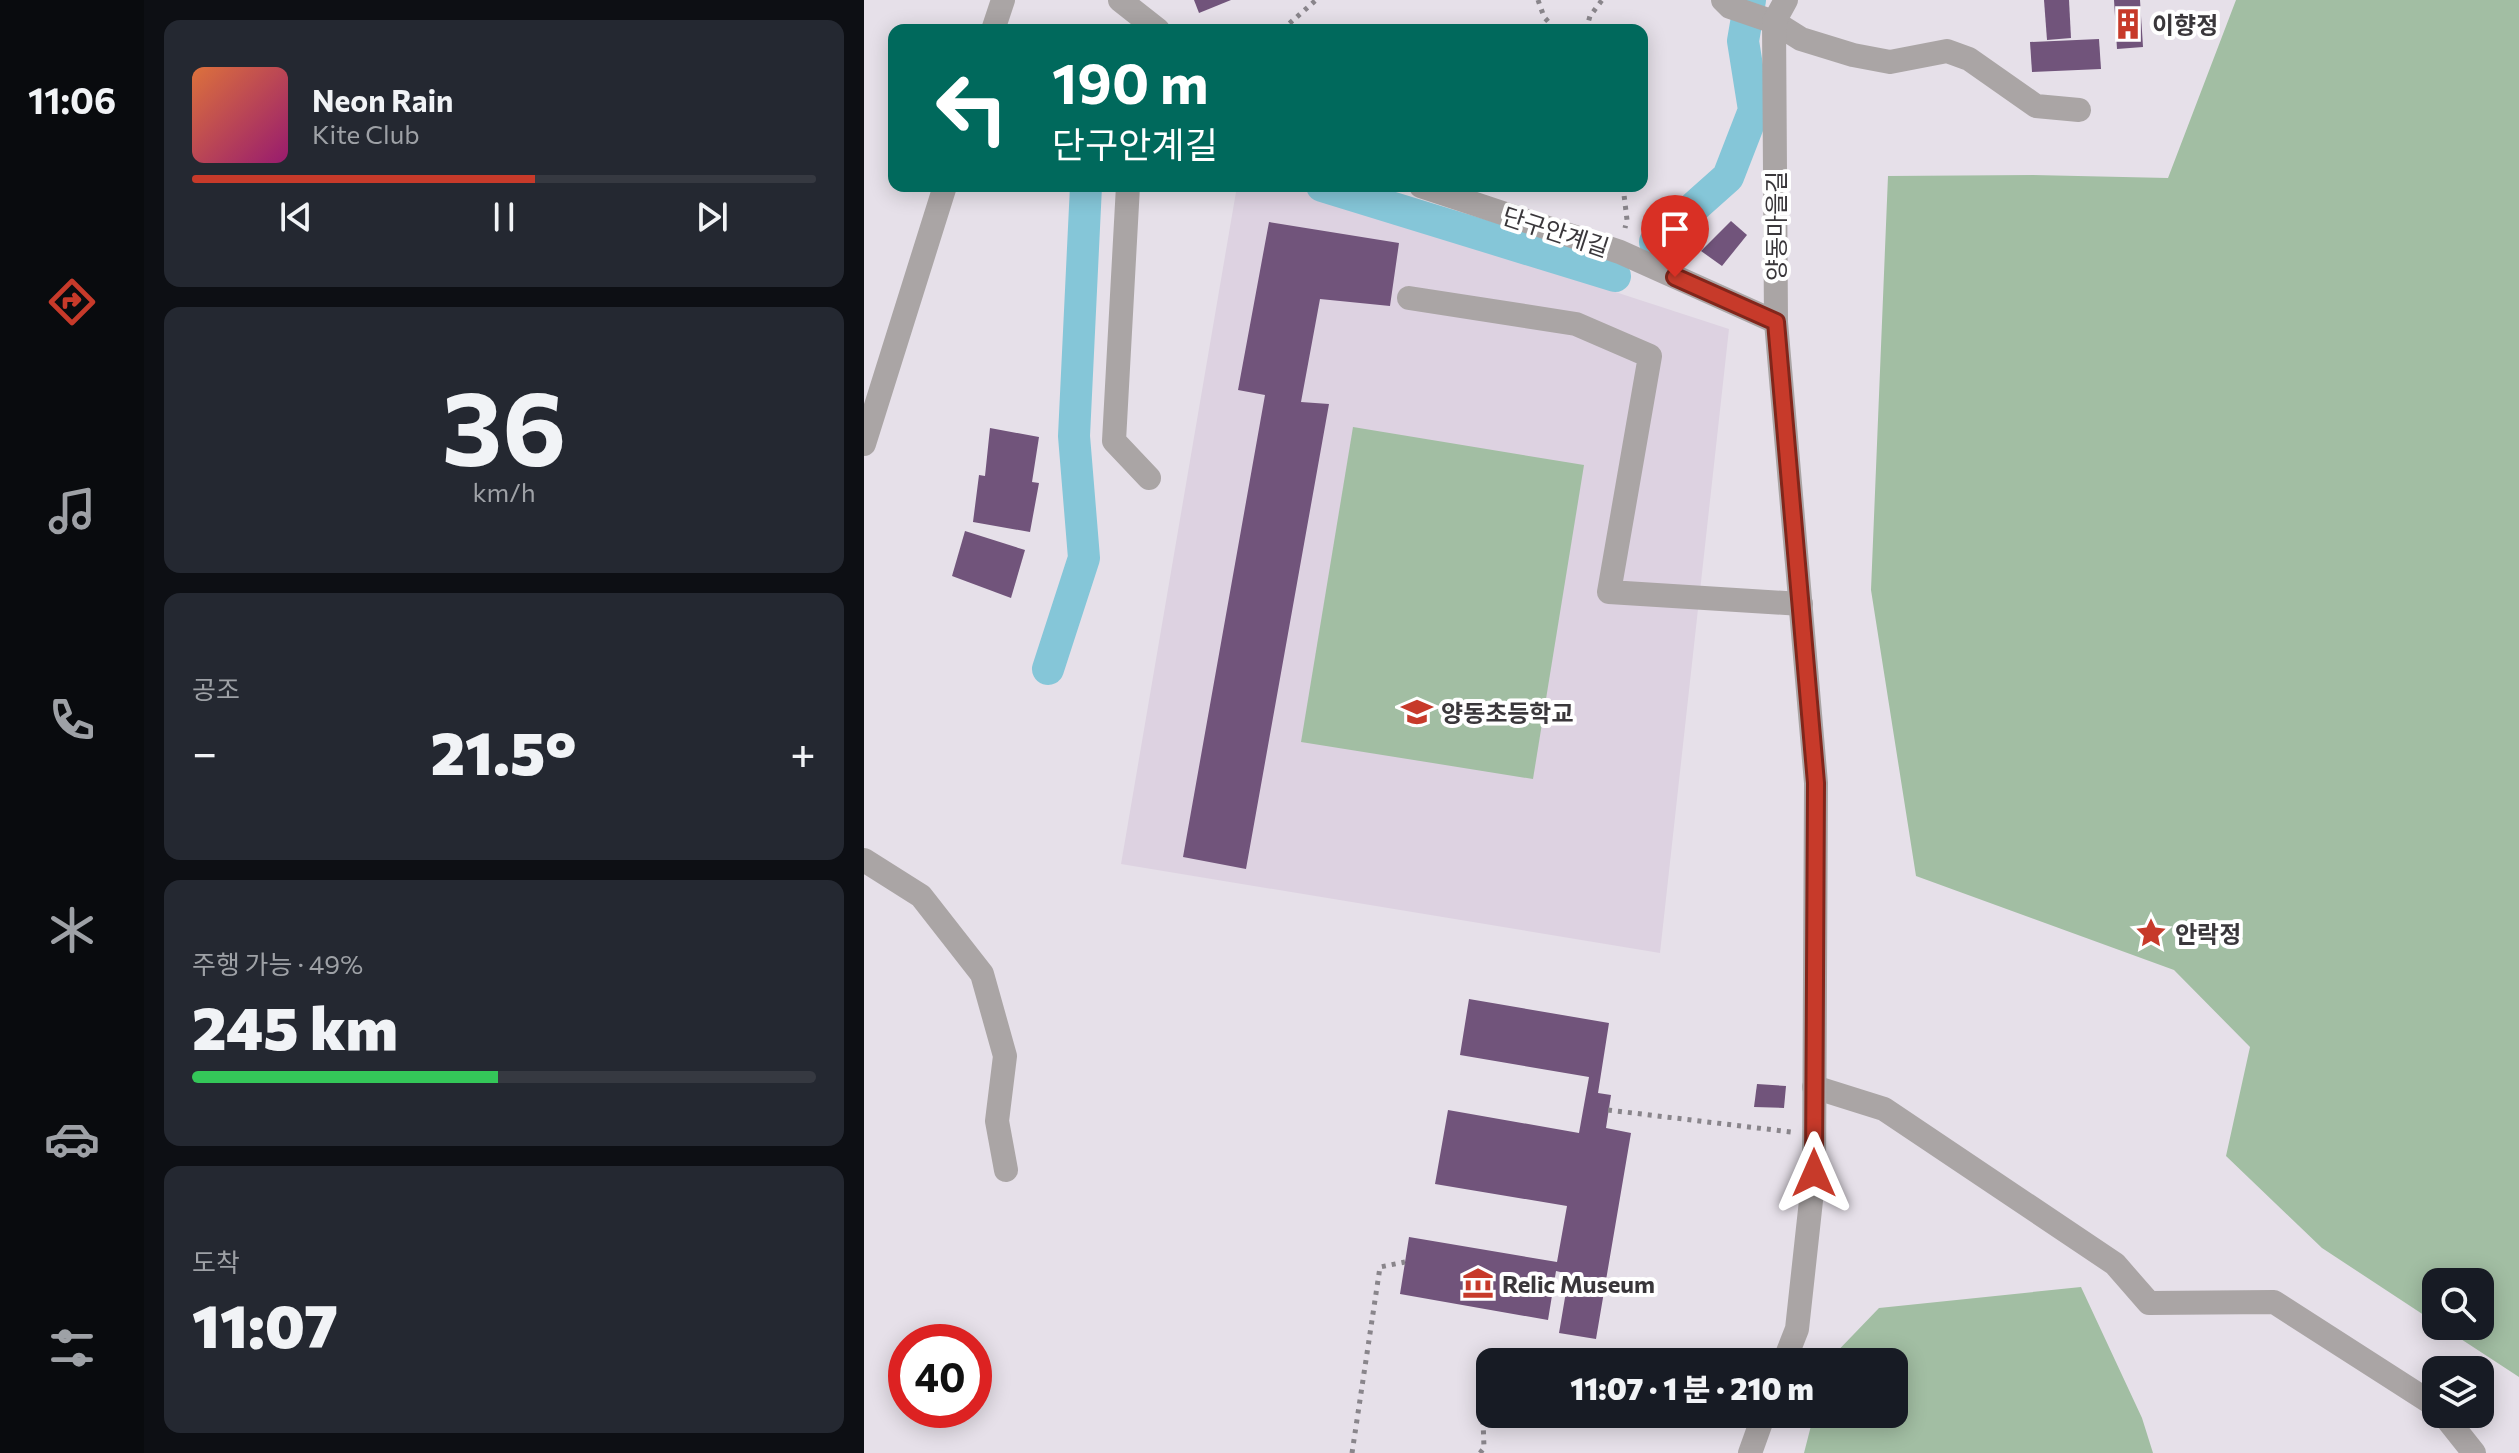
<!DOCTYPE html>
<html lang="ko">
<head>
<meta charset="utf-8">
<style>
  body { margin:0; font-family:Commissioner,"Noto Sans KR",sans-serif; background:#242831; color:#f1f3f6; height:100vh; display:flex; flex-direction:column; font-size:30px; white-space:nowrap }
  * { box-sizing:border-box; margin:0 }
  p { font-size:26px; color:#9ea1a6 }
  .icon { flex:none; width:44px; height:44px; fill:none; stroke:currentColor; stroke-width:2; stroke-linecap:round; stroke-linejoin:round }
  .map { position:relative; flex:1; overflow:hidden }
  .panel { display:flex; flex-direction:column; gap:20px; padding:20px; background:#0d0f14; width:720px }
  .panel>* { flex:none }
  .hud { position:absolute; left:24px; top:24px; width:760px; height:168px; border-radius:16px; box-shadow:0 4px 20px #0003; background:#00695c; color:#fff; overflow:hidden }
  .fabs { position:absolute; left:1558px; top:1268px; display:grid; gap:16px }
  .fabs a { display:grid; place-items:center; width:72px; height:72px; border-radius:16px; background:#171b24; box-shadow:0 4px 20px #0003; font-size:40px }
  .speed { position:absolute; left:24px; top:1324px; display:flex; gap:16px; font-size:40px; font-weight:700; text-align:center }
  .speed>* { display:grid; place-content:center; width:104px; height:104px; border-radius:50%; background:#171b24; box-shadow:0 4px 20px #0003; line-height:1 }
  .speed .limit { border:12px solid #d22; background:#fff; color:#111 }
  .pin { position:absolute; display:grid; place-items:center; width:68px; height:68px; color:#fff; margin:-82px -34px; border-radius:50% 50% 50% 0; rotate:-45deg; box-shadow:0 0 8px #0007 }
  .pin .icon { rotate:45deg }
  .me { position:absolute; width:88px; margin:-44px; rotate:0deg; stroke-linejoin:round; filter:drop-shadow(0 0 6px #0008) }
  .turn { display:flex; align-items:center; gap:28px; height:168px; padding:0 32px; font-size:36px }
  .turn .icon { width:104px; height:104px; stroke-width:2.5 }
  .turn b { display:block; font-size:56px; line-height:68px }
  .big { font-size:60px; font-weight:800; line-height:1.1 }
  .panel .card { flex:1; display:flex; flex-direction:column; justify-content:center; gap:12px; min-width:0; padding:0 28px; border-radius:16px; background:#242831 }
  .panel .dial { align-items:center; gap:0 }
  .dial b { font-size:104px; line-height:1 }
  .song { display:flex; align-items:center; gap:24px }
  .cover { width:96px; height:96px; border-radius:12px; background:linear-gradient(135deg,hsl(20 70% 55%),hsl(320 70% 35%)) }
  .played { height:8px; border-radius:4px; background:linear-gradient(90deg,#c73a2a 55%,#363941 55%) }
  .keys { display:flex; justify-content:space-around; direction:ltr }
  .heat { display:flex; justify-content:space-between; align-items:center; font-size:44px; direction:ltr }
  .charge { height:12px; border-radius:6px; background:linear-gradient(90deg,#34c759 49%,#363941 0) }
  .trip { position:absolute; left:612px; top:1348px; width:432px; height:80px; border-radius:16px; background:#171b24; box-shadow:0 4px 20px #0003; font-weight:800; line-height:80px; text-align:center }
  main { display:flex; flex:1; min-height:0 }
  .dock { display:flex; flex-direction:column; width:144px; justify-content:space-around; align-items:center; background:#090b0e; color:#9ea1a6 }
  .dock .icon { width:56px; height:56px }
  .dock .active { color:#c73a2a }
  .dock b { font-size:36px; color:#f1f3f6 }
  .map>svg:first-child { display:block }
  .built { fill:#ddd2e1 }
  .green { fill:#a2bea3 }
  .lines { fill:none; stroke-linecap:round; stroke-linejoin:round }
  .canal { stroke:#85c6d8; stroke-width:32 }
  .building { fill:#71547b }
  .path { stroke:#89858b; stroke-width:5; stroke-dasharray:4 6; stroke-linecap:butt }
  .minor { stroke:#aaa5a5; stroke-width:24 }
  .route-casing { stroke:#81261b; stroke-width:20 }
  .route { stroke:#c73a2a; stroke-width:14 }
  .labels { text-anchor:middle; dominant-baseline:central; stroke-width:8; stroke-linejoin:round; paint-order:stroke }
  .poi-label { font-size:24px; font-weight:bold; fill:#3a373b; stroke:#fff; text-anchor:start }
  .street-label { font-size:24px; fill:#3a373b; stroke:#fff }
</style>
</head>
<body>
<main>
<nav class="dock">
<b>11:06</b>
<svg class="icon active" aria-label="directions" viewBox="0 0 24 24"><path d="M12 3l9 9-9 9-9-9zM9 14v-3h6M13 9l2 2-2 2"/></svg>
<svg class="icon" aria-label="music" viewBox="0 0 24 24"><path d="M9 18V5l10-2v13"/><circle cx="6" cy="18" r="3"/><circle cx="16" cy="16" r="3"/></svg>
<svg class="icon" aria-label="phone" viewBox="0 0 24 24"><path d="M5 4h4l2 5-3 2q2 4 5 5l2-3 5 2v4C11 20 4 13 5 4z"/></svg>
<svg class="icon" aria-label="climate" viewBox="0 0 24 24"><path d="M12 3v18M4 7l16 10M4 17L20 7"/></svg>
<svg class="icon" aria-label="car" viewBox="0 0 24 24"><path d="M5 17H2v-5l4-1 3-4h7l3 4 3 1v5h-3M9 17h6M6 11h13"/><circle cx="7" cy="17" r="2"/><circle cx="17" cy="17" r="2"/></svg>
<svg class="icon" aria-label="filters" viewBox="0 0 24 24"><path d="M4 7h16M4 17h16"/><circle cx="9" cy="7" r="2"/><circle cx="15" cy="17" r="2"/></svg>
</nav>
<section class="panel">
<div class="card">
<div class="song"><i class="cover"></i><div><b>Neon Rain</b><p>Kite Club</p></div></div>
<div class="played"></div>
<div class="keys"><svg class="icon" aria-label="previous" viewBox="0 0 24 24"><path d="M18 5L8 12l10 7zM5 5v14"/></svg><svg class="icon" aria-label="pause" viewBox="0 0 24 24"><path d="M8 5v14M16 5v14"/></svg><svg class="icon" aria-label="next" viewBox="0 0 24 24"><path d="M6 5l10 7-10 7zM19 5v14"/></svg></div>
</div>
<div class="card dial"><b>36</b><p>km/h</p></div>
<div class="card"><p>공조</p>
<div class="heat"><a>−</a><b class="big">21.5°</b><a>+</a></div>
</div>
<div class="card"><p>주행 가능 · 49%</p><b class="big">245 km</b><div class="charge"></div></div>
<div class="card"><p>도착</p><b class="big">11:07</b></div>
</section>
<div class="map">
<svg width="1655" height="1453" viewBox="0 0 1655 1453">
  <rect width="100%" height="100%" fill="#e6e0e9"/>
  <!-- built -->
  <polygon class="built" points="373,186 426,186 865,329 796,953 257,864"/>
  <!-- green -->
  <g class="green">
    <polygon points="1372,0 1655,0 1655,1377 1577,1326 1616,1326 1616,1282 1572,1282 1572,1323 1458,1248 1362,1156 1386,1047 1310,970 1052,876 1007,590 1024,176 1169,175 1304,178"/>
    <polygon points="489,427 720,465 669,779 437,742"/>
    <polygon points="1217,1287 1278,1418 1289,1453 940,1453 950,1414 1030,1414 1030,1362 963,1362 1015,1308"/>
  </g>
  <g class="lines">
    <!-- canal -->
    <g class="canal">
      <polyline points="458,186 751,276"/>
      <polyline points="791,242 864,177 890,110 879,41 886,0"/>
      <polyline points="184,669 220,558 210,436 222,186"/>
    </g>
  </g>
  <!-- building -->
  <g class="building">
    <polygon points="330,0 367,0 335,13"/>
    <polygon points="1180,0 1205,0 1207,38 1183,40"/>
    <polygon points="1250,0 1276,0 1279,47 1253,49"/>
    <polygon points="1235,39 1237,69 1168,72 1166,42"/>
    <polygon points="867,221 883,235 858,266 837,251"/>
    <polygon points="405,222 535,243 526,306 456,299 437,402 465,404 382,869 319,857 401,395 374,390"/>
    <polygon points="126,428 175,437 168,482 175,483 166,532 109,522 115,475 121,476"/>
    <polygon points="101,531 161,550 147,598 88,576"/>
    <polygon points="605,999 745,1023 734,1093 747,1095 742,1128 767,1133 732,1339 695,1333 705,1274 692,1271 684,1320 536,1294 545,1237 693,1262 703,1206 571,1184 584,1110 715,1133 725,1077 596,1055"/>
    <polygon points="893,1084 922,1086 920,1108 890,1107"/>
  </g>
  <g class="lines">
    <!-- path -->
    <g class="path">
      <polyline points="674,0 680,17 692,30"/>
      <polyline points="418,30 452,0"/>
      <polyline points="722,30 726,16 738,0"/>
      <polyline points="759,186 763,220 761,228"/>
      <polyline points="744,1110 927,1132"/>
      <polyline points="488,1453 516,1267 541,1262"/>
      <polyline points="616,1453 620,1448 618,1391"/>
    </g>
    <!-- minor -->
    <g class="minor">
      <polyline points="256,0 294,30"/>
      <polyline points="859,0 866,7 910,22 937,39 989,55 1026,62 1083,51 1105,59 1172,106 1215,110"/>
      <polyline points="129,30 139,0"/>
      <polyline points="264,186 250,441 285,478"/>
      <polyline points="557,186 756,252 912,322"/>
      <polyline points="545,298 712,324 786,356 745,592 937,604"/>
      <polyline points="0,444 81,186"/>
      <polyline points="0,860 57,896 118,974 141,1056 133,1121 142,1170"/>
      <polyline points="950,1087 1020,1109 1251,1264 1285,1303 1410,1302 1572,1406"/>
      <polyline points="920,1362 933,1329 950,1173 952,783 912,322 910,22 922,0"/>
      <polyline points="1579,1414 1610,1453"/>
      <polyline points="886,1453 900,1414"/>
    </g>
  </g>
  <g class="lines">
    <defs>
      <polyline id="route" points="811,277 912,322 952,783 950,1173"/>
    </defs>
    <!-- route casing -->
    <use href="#route" class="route-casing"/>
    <!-- route -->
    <use href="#route" class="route"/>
  </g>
  <!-- icons -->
  <defs>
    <symbol id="building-bare" viewBox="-9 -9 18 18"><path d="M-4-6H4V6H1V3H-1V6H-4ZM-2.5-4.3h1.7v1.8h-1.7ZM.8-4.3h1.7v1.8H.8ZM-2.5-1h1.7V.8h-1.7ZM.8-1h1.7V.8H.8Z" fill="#c73a2a" stroke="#fff" stroke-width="2.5" paint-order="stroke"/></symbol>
    <symbol id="school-bare" viewBox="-9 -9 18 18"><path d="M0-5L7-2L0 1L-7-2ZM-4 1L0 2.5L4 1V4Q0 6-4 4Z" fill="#c73a2a" stroke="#fff" stroke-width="2.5" paint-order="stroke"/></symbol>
    <symbol id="sight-bare" viewBox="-9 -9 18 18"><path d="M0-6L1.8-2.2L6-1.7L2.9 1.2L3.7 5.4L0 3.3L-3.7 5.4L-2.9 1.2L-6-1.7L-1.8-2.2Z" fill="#c73a2a" stroke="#fff" stroke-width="2.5" paint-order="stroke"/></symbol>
    <symbol id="museum-bare" viewBox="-9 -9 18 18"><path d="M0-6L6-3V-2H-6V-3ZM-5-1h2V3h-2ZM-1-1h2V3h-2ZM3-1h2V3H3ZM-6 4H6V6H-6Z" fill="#c73a2a" stroke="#fff" stroke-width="2.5" paint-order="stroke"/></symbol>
  </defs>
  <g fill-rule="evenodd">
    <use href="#building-bare" x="1242" y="2" width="44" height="44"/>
    <use href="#school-bare" x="531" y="690" width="44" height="44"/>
    <use href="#sight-bare" x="1265" y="911" width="44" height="44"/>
    <use href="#museum-bare" x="592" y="1261" width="44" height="44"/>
  </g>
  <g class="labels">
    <!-- poi labels -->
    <g class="poi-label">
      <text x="1288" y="24">이향정</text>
      <text x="577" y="712">양동초등학교</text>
      <text x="1311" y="933">안락정</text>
      <text x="638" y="1283">Relic Museum</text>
    </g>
    <!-- street labels -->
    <g class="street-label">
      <text transform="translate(911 226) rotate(-90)">양동마을길</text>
      <text transform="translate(692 231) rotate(18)">단구안계길</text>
    </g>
  </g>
</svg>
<div class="fabs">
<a><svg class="icon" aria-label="search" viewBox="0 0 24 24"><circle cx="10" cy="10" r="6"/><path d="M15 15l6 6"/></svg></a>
<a><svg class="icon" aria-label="layers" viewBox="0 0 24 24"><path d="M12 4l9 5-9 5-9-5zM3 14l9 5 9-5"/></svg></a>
</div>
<div class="speed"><div class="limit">40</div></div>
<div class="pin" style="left:811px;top:277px;background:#d93025"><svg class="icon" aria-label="arrive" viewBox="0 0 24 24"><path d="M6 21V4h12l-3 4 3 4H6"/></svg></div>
<svg class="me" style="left:950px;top:1173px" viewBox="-20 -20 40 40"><path d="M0-17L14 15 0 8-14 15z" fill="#c73a2a" stroke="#fff" stroke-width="4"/></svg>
<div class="trip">11:07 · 1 분 · 210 m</div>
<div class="hud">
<div class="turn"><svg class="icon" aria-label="left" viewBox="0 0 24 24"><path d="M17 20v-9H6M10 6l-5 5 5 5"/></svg><div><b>190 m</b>단구안계길</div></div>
</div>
</div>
</main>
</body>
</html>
